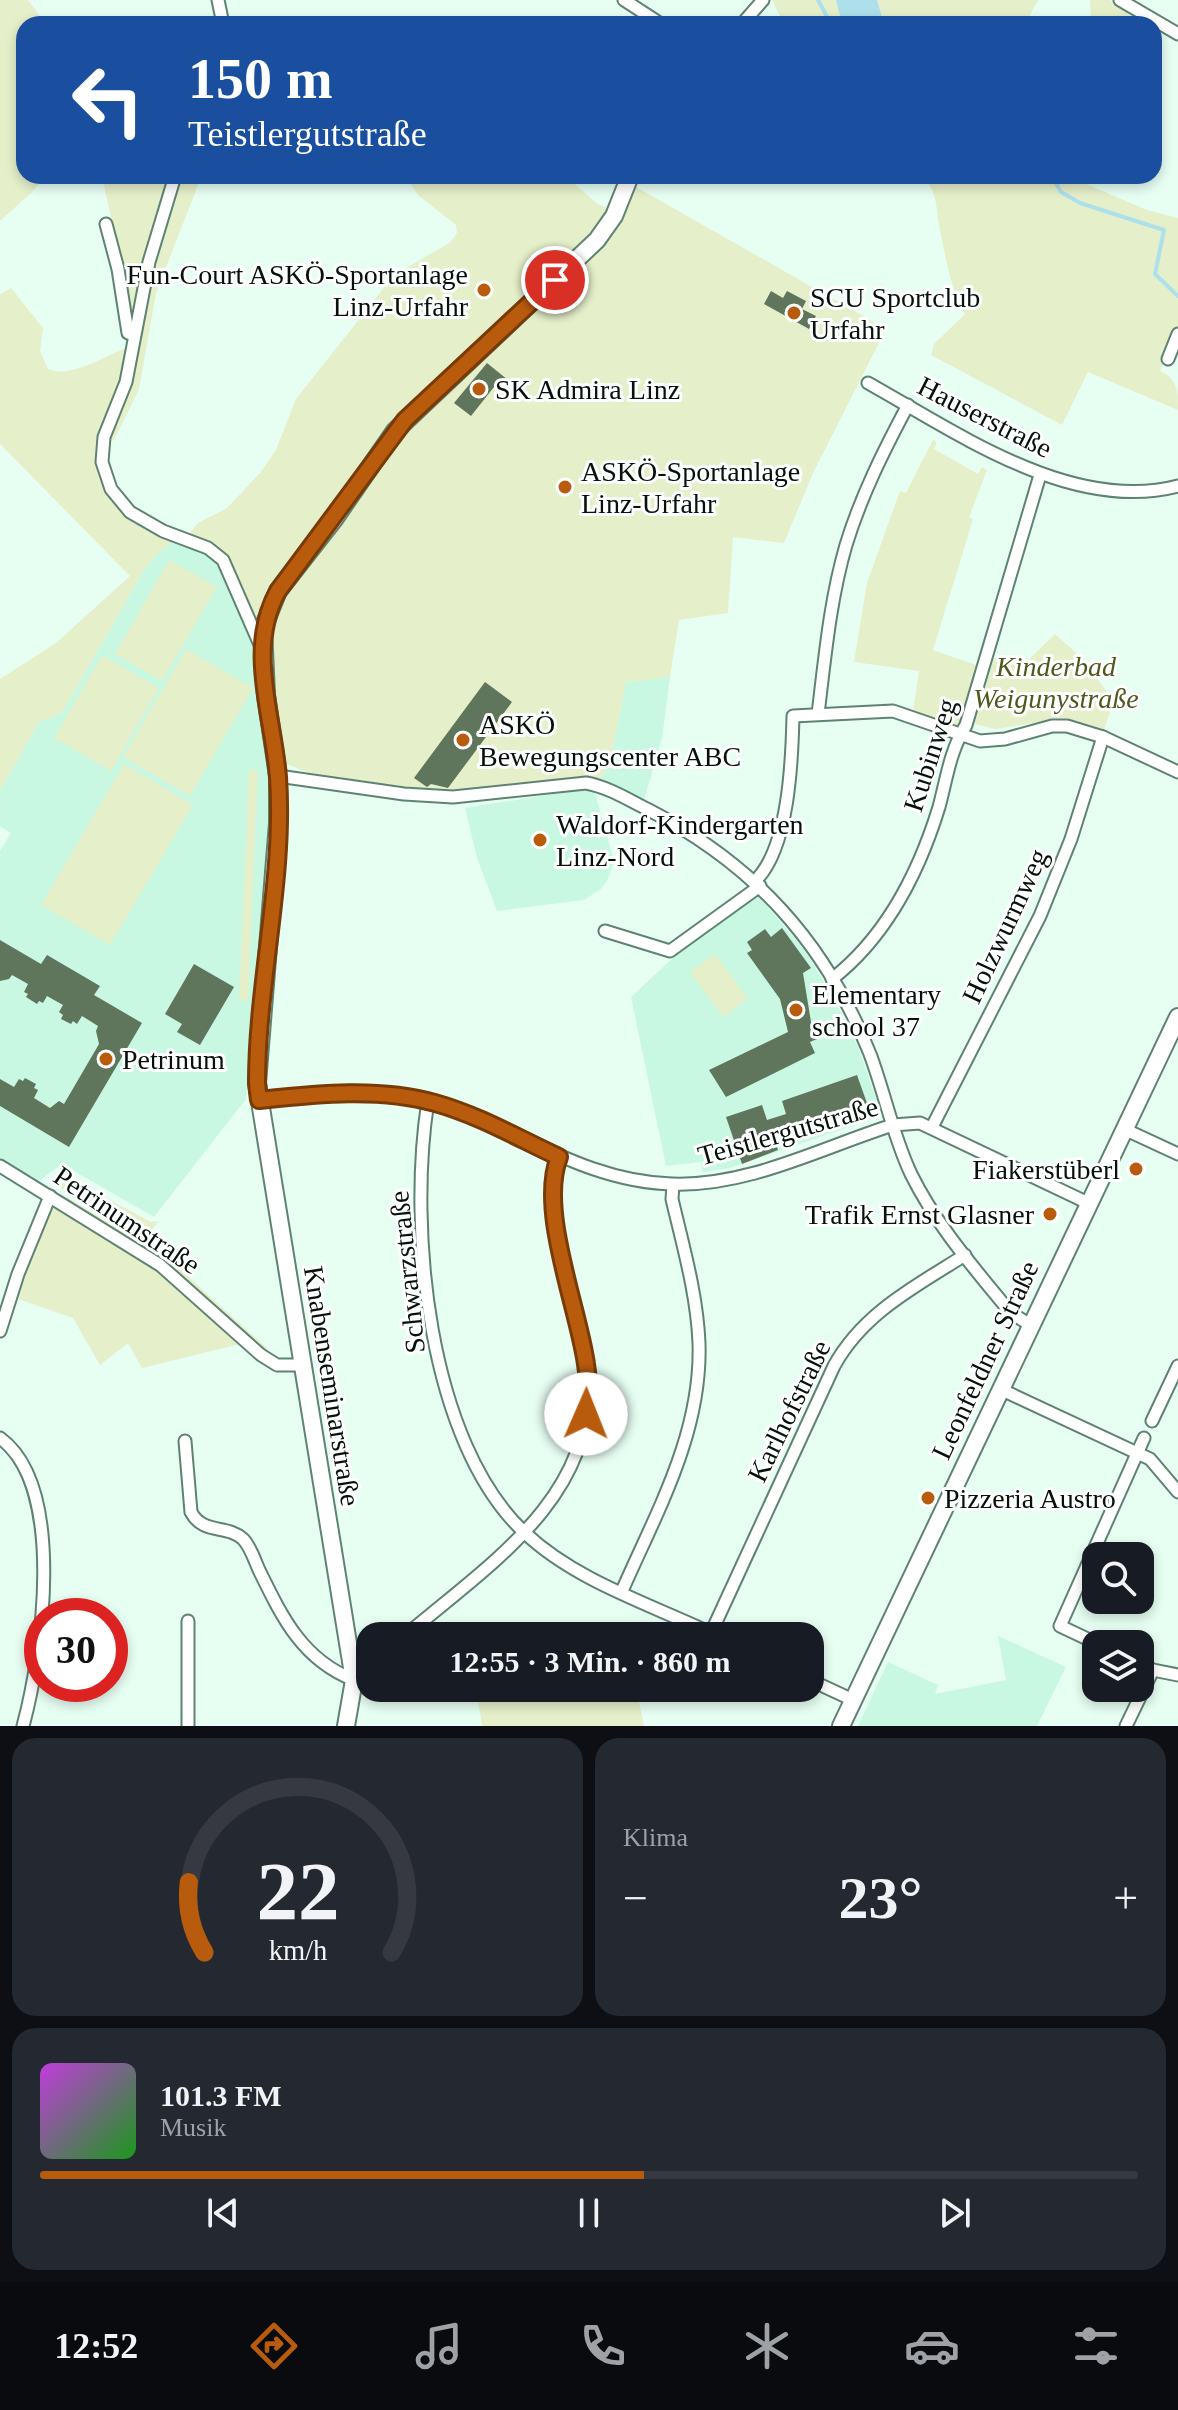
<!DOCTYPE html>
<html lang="de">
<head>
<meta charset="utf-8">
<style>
  body { margin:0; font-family:Georgia,serif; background:#242831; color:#f1f3f6; height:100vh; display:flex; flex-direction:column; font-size:30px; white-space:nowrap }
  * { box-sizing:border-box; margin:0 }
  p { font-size:26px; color:#9ea1a6 }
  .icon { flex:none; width:44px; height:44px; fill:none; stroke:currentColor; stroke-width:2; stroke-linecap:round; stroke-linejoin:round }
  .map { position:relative; height:1726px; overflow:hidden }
  .drawer { display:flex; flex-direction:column; gap:12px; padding:12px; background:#0d0f14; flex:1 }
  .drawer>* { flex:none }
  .hud { position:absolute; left:16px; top:16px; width:1146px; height:168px; border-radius:24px; box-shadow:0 4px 12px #0003; background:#1a4fa0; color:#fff; overflow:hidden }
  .tools { position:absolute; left:1082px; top:1542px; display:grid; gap:16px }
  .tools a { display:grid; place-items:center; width:72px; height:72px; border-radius:16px; background:#171b24; box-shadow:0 4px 12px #0003; font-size:40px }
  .speed { position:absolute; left:24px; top:1598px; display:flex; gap:16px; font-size:40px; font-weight:700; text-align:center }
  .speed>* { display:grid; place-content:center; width:104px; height:104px; border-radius:50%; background:#171b24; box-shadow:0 4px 12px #0003; line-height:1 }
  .speed .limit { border:12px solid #d22; background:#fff; color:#111 }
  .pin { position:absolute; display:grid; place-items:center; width:68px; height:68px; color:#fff; margin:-34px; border:4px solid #fff; border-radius:50%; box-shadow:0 2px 8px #0007 }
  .me { position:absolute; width:88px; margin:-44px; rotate:1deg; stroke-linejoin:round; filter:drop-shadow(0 0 6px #0008) }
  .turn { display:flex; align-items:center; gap:28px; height:168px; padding:0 40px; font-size:36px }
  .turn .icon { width:104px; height:104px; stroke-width:2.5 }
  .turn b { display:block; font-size:56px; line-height:68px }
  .big { font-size:60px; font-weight:700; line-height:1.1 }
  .drawer .card { flex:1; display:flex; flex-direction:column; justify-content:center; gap:12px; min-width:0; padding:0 28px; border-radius:24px; background:#242831 }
  .drawer .dial { align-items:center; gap:0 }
  .dial svg { height:208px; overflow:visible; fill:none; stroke:#363941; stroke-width:7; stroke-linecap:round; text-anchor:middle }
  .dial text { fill:#f1f3f6; stroke:none }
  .song { display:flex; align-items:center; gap:24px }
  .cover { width:96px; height:96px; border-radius:12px; background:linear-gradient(135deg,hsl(290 70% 55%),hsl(120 70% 35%)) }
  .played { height:8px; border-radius:4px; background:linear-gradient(90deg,#b95b0d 55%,#363941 55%) }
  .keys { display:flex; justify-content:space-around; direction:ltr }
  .heat { display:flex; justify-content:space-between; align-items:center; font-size:44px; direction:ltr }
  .drawer .tiles { flex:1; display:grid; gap:12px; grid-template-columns:1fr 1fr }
  .card:last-child { grid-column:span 2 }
  .trip { position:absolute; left:356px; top:1622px; width:468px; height:80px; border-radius:24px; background:#171b24; box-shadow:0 4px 12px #0003; font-weight:700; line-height:80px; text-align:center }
  .tab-bar { display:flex; height:128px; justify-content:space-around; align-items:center; background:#090b0e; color:#9ea1a6 }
  .tab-bar .icon { width:56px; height:56px }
  .tab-bar .selected { color:#b95b0d }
  .tab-bar b { font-size:36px; color:#f1f3f6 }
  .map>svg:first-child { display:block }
  .built { fill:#c8f8e2 }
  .green { fill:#e5efca }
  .water { fill:#ade0eb }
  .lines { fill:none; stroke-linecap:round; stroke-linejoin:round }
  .stream { stroke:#ade0eb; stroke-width:4 }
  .building { fill:#5f765d }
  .street-casing { stroke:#5f8373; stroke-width:15 }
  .secondary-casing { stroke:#5f8373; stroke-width:20 }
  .street { stroke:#fff; stroke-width:11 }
  .secondary { stroke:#fff; stroke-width:16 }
  .route-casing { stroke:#783b08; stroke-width:20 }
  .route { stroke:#b95b0d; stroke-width:14 }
  .poi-dot { fill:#b95b0d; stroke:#fff; stroke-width:3 }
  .labels { text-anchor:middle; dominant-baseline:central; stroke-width:6; stroke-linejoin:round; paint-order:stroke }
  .poi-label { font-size:28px; fill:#05120c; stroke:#fff; text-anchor:start }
  .street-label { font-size:28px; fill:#05120c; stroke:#fff }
  .park-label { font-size:28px; font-style:italic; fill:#4d591d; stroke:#fff }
</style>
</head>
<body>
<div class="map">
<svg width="1178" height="1726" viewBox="0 0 1178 1726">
  <rect width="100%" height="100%" fill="#e7fef3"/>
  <!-- built -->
  <g class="built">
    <polygon points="175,540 218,559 236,597 255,652 272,773 273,807 246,1099 154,1217 62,1164 39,1181 0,1158 0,851 11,833 0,826 0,791 39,722 62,713 144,570 156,555"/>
    <polygon points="670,677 662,738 643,803 601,779 610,762 626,682"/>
    <polygon points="584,789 595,793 614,861 608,879 601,889 584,900 497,911 477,858 465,808"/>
    <polygon points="758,895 804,950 831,993 858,1047 881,1112 876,1118 730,1168 702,1172 701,1162 666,1166 631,997 677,954"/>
    <polygon points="998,1636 1066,1667 1037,1726 858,1726 888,1662 938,1685 935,1694 1006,1680"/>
  </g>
  <!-- green -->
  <g class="green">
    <polygon points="0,0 28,0 46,24 24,24 24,176 45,176 32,192 0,221"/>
    <polygon points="772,0 1038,0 1025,24 784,24"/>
    <polygon points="1090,0 1110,0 1141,24 1091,24"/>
    <polygon points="102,176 171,176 143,268 132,326 125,265 117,245"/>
    <polygon points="179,176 196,176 198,185 156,293 139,389 116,436 106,448 145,291"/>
    <polygon points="405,176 565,176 598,204 612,210 631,184 886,329 813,473 784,543 733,537 728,613 679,620 670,677 626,682 610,762 601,779 589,777 438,792 306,772 287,764 283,758 258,626 229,565 187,537 198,523 227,508 260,473 276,450 296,399 394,275 451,242 457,233 456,225 419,196"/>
    <path d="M923 176H1089L1086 184 1147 210 1178 218V327L1160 371C1178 379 1178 392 1178 410L1088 372 1062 425 931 355 934 344 965 314C952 293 946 260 941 235 936 212 939 194 923 176Z"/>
    <path d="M11 288 43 328 40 351 48 369C70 379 106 356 126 348L124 375 101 438 108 491 175 540 156 555 144 570 62 713 39 722 0 791V679L56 643 130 576 0 444V294Z"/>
    <polygon points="933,440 937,442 934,449 978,474 982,467 987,470 969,517 973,519 933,650 979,666 957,729 913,712 919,671 854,662 867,583 900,491 906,493"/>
    <polygon points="169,560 217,587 162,681 115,654"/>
    <polygon points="1055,634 1082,658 1114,702 1104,729 1065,718 996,729 974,724 994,658 1021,667"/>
    <polygon points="186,649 253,688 190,796 123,757"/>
    <polygon points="102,655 159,688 111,771 54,738"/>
    <polygon points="124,764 193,805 110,945 41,905"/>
    <polygon points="249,770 258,770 248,1001 239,1000"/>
    <polygon points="715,954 748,999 723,1017 690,972"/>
    <polygon points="73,1180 151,1222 159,1221 145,1238 61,1188 62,1183"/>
    <polygon points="65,1196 172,1262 268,1349 265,1352 169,1265 70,1203"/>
    <polygon points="52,1207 152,1265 173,1281 240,1344 142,1368 128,1343 100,1365 73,1318 15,1298 48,1209"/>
    <polygon points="476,1688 636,1688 644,1726 482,1726"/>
  </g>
  <!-- water -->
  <polygon class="water" points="836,0 877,0 884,24 842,24"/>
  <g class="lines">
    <!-- stream -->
    <g class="stream">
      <polyline points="818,0 831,24"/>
      <polyline points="1001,176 1018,176"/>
      <polyline points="1052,176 1061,192 1080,203 1164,230 1155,274 1178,296"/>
    </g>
  </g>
  <!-- building -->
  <g class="building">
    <polygon points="771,291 783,298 787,291 806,301 802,309 816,316 809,329 764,304"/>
    <polygon points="487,363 508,380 499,391 494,387 471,416 454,403"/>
    <polygon points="485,682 512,702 448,788 431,784 427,787 414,778"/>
    <polygon points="782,928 811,968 803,973 812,1028 817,1039 810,1042 815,1053 726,1097 709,1070 788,1032 780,999 747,953 752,950 747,942 765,929 771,937"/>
    <polygon points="0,940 41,964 47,955 100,986 94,995 142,1023 69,1147 0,1106 0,1079 14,1087 19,1079 23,1081 25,1078 36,1084 34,1088 38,1090 34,1098 50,1108 59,1101 64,1104 99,1044 96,1031 98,1026 82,1016 77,1024 73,1021 71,1024 61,1019 63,1015 59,1012 63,1005 47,996 43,1003 39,1001 37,1004 26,997 28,994 24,992 28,984 12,975 9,979 0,981"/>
    <polygon points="194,964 234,987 200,1045 177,1032 182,1024 165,1014"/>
    <polygon points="857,1075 868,1106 799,1129 797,1121 783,1130 771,1130 778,1150 742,1164 726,1117 762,1105 767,1120 786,1114 782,1101"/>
  </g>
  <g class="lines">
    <defs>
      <g id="street">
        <polyline points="218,0 223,24"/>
        <polyline points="624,0 661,24"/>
        <polyline points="1120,0 1178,34"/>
        <polyline points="742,24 763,0"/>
        <polyline points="175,176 149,262 126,382 104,437 102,462 111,489 130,512 163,531 208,548 223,560 261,647"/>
        <polyline points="106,224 118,269 128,333 133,335"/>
        <polyline points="1168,359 1178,334"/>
        <path d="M868 383C956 432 1072 514 1178 486"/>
        <path d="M818 714C825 657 830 600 846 545 861 496 884 450 908 405"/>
        <path d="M278 776 404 794 453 797 586 783C608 787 627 799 647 809 754 864 825 942 870 1054 885 1094 893 1136 911 1174 936 1225 975 1269 1010 1312L1030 1325"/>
        <path d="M755 881C789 849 792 760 793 716L893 711 980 741 1005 739 1052 726H1067L1103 737 1178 772"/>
        <polyline points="605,931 670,951 760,886"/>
        <path d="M832 979C886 937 919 872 939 807 947 777 950 751 966 725L1040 475"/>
        <path d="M259 1100C317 1094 382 1086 439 1104 519 1130 586 1182 672 1184 748 1187 823 1147 893 1125L920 1123 1088 1203"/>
        <path d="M428 1101C408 1226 427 1442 525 1533 577 1582 653 1605 717 1636"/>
        <polyline points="932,1127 1040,916 1071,839 1103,737"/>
        <polyline points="1124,1129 1178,1154"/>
        <polyline points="0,1166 160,1265 261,1355 277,1365 303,1365"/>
        <polyline points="0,1331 18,1274 50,1196"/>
        <polyline points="1000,1389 1150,1459 1178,1492"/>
        <polyline points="1152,1421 1178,1366"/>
        <path d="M0 1438C67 1487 42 1656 23 1726"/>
        <path d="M185 1441 191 1512C203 1535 227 1524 243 1539 251 1547 255 1562 260 1572 283 1619 303 1660 354 1680L370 1666"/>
        <path d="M622 1591C657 1511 702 1433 699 1343 697 1294 683 1246 672 1199L673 1185"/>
        <polyline points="188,1621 188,1726"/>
        <path d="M711 1633 834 1366C863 1313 916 1286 965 1255"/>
        <path d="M405 1636C483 1569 592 1501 588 1385 587 1348 575 1312 567 1277 558 1241 545 1193 559 1157"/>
        <polyline points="1098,1644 1060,1626 1144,1438"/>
        <polyline points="1153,1670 1178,1675"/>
        <polyline points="810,1680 853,1700"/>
        <polyline points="1126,1726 1153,1670 1140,1664"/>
      </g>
      <g id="secondary">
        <polyline points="346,1726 354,1680 257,1083 278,823 278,776 266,695 263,628 278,591 335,518 395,431 597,240 614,216 630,176"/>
        <polyline points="841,1726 1178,1017"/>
      </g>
    </defs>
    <!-- street casing -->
    <use href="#street" class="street-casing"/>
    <!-- secondary casing -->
    <use href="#secondary" class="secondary-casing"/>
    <!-- street -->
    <use href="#street" class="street"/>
    <!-- secondary -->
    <use href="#secondary" class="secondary"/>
  </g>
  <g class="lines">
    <defs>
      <path id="route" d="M555 280 405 420 278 591C246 649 273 715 278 777 285 879 257 981 257 1083L259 1100C316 1094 379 1087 435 1103 478 1115 518 1138 559 1157 538 1210 578 1307 586 1364 589 1381 588 1397 586 1414"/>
    </defs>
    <!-- route casing -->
    <use href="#route" class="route-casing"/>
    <!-- route -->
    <use href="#route" class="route"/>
  </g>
  <!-- markers -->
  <g class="poi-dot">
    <circle cx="484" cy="290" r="8"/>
    <circle cx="794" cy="313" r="8"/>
    <circle cx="479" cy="389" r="8"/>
    <circle cx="565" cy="487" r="8"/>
    <circle cx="463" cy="740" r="8"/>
    <circle cx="540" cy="840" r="8"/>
    <circle cx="796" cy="1010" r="8"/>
    <circle cx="106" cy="1059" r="8"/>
    <circle cx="1136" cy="1169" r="8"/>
    <circle cx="1050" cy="1214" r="8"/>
    <circle cx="928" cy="1498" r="8"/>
  </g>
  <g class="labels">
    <!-- poi labels -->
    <g class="poi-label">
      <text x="468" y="274" text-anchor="end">Fun-Court ASKÖ-Sportanlage<tspan x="468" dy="32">Linz-Urfahr</tspan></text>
      <text x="810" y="297">SCU Sportclub<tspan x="810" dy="32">Urfahr</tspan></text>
      <text x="495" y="389">SK Admira Linz</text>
      <text x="581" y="471">ASKÖ-Sportanlage<tspan x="581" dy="32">Linz-Urfahr</tspan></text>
      <text x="479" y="724">ASKÖ<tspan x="479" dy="32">Bewegungscenter ABC</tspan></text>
      <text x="556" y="824">Waldorf-Kindergarten<tspan x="556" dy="32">Linz-Nord</tspan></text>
      <text x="812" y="994">Elementary<tspan x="812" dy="32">school 37</tspan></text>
      <text x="122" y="1059">Petrinum</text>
      <text x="1120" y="1169" text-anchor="end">Fiakerstüberl</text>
      <text x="1034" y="1214" text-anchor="end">Trafik Ernst Glasner</text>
      <text x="944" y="1498">Pizzeria Austro</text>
    </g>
    <!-- street labels -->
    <g class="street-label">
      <text transform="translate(985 417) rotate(27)">Hauserstraße</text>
      <text transform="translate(930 755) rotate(-72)">Kubinweg</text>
      <text transform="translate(1005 926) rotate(-65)">Holzwurmweg</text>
      <text transform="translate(788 1131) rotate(-16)">Teistlergutstraße</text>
      <text transform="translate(127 1220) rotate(34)">Petrinumstraße</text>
      <text transform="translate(407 1272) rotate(-96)">Schwarzstraße</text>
      <text transform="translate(985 1360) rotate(-65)">Leonfeldner Straße</text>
      <text transform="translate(332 1386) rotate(81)">Knabenseminarstraße</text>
      <text transform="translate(789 1411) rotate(-64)">Karlhofstraße</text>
    </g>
    <!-- park labels -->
    <g class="park-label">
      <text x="1056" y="666">Kinderbad<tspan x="1056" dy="32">Weigunystraße</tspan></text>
    </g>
  </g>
</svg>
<div class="tools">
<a><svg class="icon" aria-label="search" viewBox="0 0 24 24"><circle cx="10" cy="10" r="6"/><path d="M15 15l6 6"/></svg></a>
<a><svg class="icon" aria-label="layers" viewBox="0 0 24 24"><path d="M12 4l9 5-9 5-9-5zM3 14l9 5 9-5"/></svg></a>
</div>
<div class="speed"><div class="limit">30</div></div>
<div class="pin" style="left:555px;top:280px;background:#d93025"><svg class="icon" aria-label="arrive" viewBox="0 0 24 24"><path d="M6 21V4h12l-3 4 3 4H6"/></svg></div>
<svg class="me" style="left:586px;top:1414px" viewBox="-20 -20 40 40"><circle r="19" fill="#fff"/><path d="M0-13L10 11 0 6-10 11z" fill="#b95b0d"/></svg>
<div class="trip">12:55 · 3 Min. · 860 m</div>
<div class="hud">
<div class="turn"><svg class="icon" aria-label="left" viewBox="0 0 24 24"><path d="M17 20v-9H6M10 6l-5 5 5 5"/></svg><div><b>150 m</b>Teistlergutstraße</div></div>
</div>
</div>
<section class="drawer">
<div class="tiles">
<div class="card dial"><svg viewBox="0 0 100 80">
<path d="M14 69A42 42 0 1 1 86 69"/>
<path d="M14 69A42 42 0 0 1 8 42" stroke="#b95b0d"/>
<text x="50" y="56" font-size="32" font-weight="700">22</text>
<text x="50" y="72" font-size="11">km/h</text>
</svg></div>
<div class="card"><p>Klima</p>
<div class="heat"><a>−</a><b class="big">23°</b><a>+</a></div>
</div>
<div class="card">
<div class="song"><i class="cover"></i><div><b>101.3 FM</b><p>Musik</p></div></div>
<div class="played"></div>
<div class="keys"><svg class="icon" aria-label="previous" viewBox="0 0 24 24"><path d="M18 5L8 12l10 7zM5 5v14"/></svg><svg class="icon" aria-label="pause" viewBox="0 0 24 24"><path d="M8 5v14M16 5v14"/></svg><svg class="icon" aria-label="next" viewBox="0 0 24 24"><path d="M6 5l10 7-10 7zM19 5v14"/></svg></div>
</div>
</div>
</section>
<nav class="tab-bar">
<b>12:52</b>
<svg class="icon selected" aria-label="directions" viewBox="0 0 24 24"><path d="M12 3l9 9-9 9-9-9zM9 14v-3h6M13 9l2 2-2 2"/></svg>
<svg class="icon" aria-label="music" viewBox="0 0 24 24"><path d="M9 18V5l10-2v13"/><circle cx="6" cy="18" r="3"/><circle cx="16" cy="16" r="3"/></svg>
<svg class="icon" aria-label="phone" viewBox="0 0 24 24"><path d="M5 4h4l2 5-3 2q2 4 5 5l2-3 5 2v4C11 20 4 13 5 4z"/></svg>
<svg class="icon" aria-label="climate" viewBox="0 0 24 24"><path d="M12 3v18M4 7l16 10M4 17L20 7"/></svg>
<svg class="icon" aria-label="car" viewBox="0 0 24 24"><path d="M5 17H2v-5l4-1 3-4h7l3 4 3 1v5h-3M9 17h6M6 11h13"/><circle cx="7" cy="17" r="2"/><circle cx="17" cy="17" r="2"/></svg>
<svg class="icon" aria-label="filters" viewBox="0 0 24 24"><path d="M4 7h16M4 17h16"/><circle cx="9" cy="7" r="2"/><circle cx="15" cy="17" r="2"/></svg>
</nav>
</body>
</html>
